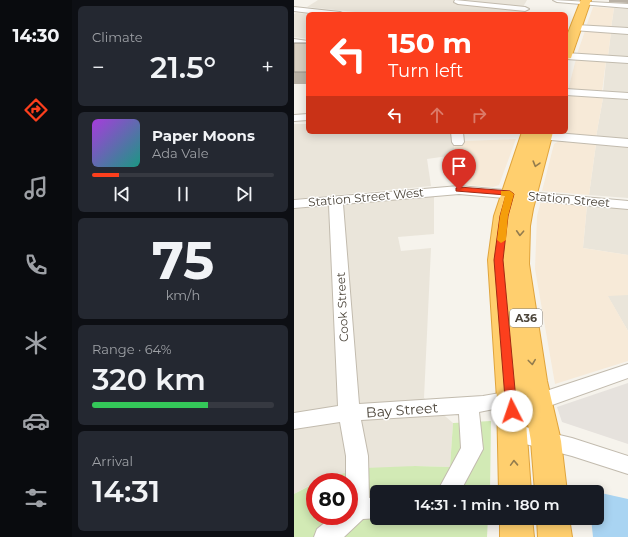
<!DOCTYPE html>
<html lang="en">
<head>
<meta charset="utf-8">
<style>
  body { margin:0; font-family:Montserrat,sans-serif; background:#242831; color:#f1f3f6; height:100vh; display:flex; flex-direction:column; font-size:15px; white-space:nowrap }
  * { box-sizing:border-box; margin:0 }
  p { font-size:13px; color:#9ea1a6 }
  .icon { flex:none; width:22px; height:22px; fill:none; stroke:currentColor; stroke-width:2; stroke-linecap:round; stroke-linejoin:round }
  .map { position:relative; flex:1; overflow:hidden }
  .side { display:flex; flex-direction:column; gap:6px; padding:6px; background:#0d0f14; width:222px }
  .side>* { flex:none }
  .hud { position:absolute; left:12px; top:12px; width:262px; height:122px; border-radius:6px; box-shadow:0 2px 10px #0003; background:#fc3f1d; color:#fff; overflow:hidden }
  .speed { position:absolute; left:12px; top:473px; display:flex; gap:8px; font-size:20px; font-weight:700; text-align:center }
  .speed>* { display:grid; place-content:center; width:52px; height:52px; border-radius:50%; background:#171b24; box-shadow:0 2px 10px #0003; line-height:1 }
  .speed .limit { border:6px solid #d22; background:#fff; color:#111 }
  .pin { position:absolute; display:grid; place-items:center; width:34px; height:34px; color:#fff; margin:-41px -17px; border-radius:50% 50% 50% 0; rotate:-45deg; box-shadow:0 0 4px #0007 }
  .pin .icon { rotate:45deg }
  .me { position:absolute; width:44px; margin:-22px; rotate:356deg; stroke-linejoin:round; filter:drop-shadow(0 0 3px #0008) }
  .turn { display:flex; align-items:center; gap:14px; height:84px; padding:0 16px; font-size:18px }
  .turn .icon { width:52px; height:52px; stroke-width:2.5 }
  .turn b { display:block; font-size:28px; line-height:34px }
  .lanes { display:flex; align-items:center; height:38px; padding:0 16px; background:#0003; justify-content:center; gap:20px; direction:ltr }
  .lanes .off { opacity:.35 }
  .big { font-size:30px; font-weight:600; line-height:1.1 }
  .side .widget { flex:1; display:flex; flex-direction:column; justify-content:center; gap:6px; min-width:0; padding:0 14px; border-radius:6px; background:#242831 }
  .side .dial { align-items:center; gap:0 }
  .dial b { font-size:52px; line-height:1 }
  .song { display:flex; align-items:center; gap:12px }
  .cover { width:48px; height:48px; border-radius:6px; background:linear-gradient(135deg,hsl(280 70% 55%),hsl(170 70% 35%)) }
  .played { height:4px; border-radius:2px; background:linear-gradient(90deg,#fc3f1d 15%,#363941 15%) }
  .keys { display:flex; justify-content:space-around; direction:ltr }
  .heat { display:flex; justify-content:space-between; align-items:center; font-size:22px; direction:ltr }
  .charge { height:6px; border-radius:3px; background:linear-gradient(90deg,#34c759 64%,#363941 0) }
  .trip { position:absolute; left:76px; top:485px; width:234px; height:40px; border-radius:6px; background:#171b24; box-shadow:0 2px 10px #0003; font-weight:600; line-height:40px; text-align:center }
  main { display:flex; flex:1; min-height:0 }
  .tabs { display:flex; flex-direction:column; width:72px; justify-content:space-around; align-items:center; background:#090b0e; color:#9ea1a6 }
  .tabs .icon { width:28px; height:28px }
  .tabs .selected { color:#fc3f1d }
  .tabs b { font-size:18px; color:#f1f3f6 }
  .map>svg:first-child { display:block }
  .residential { fill:#eae5da }
  .commercial { fill:#f7ead8 }
  .industrial { fill:#e6e2dd }
  .green { fill:#d2eab5 }
  .water { fill:#a9d4f2 }
  .lines { fill:none; stroke-linecap:round; stroke-linejoin:round }
  .minor-casing { stroke:#c2bbae; stroke-width:2 }
  .highway-casing { stroke:#e0a43c; stroke-width:2 }
  .minor { fill:#fff; fill-rule:evenodd }
  .highway { fill:#ffcf6e; fill-rule:evenodd }
  .wall { fill:#bab2a6 }
  .building { fill:#d8cfc1; stroke:#979187 }
  .oneway { stroke:#937c4e }
  .route { fill:#fc3f1d; stroke:#a42913 }
  .slow { fill:#f59e0b }
  .labels { text-anchor:middle; dominant-baseline:central; stroke-width:3; stroke-linejoin:round; paint-order:stroke }
  .shield { fill:#fff; stroke:#817c74; stroke-width:1 }
  .shield-label { font-size:11px; font-weight:bold; fill:#4b4439 }
  .street-label { font-size:12px; fill:#4b4439; stroke:#fff }
  .near-street-label { font-size:14px; fill:#4b4439; stroke:#fff }
</style>
</head>
<body>
<main>
<nav class="tabs">
<b>14:30</b>
<svg class="icon selected" aria-label="directions" viewBox="0 0 24 24"><path d="M12 3l9 9-9 9-9-9zM9 14v-3h6M13 9l2 2-2 2"/></svg>
<svg class="icon" aria-label="music" viewBox="0 0 24 24"><path d="M9 18V5l10-2v13"/><circle cx="6" cy="18" r="3"/><circle cx="16" cy="16" r="3"/></svg>
<svg class="icon" aria-label="phone" viewBox="0 0 24 24"><path d="M5 4h4l2 5-3 2q2 4 5 5l2-3 5 2v4C11 20 4 13 5 4z"/></svg>
<svg class="icon" aria-label="climate" viewBox="0 0 24 24"><path d="M12 3v18M4 7l16 10M4 17L20 7"/></svg>
<svg class="icon" aria-label="car" viewBox="0 0 24 24"><path d="M5 17H2v-5l4-1 3-4h7l3 4 3 1v5h-3M9 17h6M6 11h13"/><circle cx="7" cy="17" r="2"/><circle cx="17" cy="17" r="2"/></svg>
<svg class="icon" aria-label="filters" viewBox="0 0 24 24"><path d="M4 7h16M4 17h16"/><circle cx="9" cy="7" r="2"/><circle cx="15" cy="17" r="2"/></svg>
</nav>
<section class="side">
<div class="widget"><p>Climate</p>
<div class="heat"><a>−</a><b class="big">21.5°</b><a>+</a></div>
</div>
<div class="widget">
<div class="song"><i class="cover"></i><div><b>Paper Moons</b><p>Ada Vale</p></div></div>
<div class="played"></div>
<div class="keys"><svg class="icon" aria-label="previous" viewBox="0 0 24 24"><path d="M18 5L8 12l10 7zM5 5v14"/></svg><svg class="icon" aria-label="pause" viewBox="0 0 24 24"><path d="M8 5v14M16 5v14"/></svg><svg class="icon" aria-label="next" viewBox="0 0 24 24"><path d="M6 5l10 7-10 7zM19 5v14"/></svg></div>
</div>
<div class="widget dial"><b>75</b><p>km/h</p></div>
<div class="widget"><p>Range · 64%</p><b class="big">320 km</b><div class="charge"></div></div>
<div class="widget"><p>Arrival</p><b class="big">14:31</b></div>
</section>
<div class="map">
<svg width="334" height="537" viewBox="0 0 334 537">
  <rect width="100%" height="100%" fill="#f6f3ec"/>
  <!-- residential -->
  <g class="residential">
    <polygon points="24,0 233,0 225,14 80,14 13,7"/>
    <polygon points="320,8 334,9 334,29 317,28"/>
    <polygon points="2,13 14,14 14,39 0,37 0,14"/>
    <polygon points="317,32 334,33 334,58 314,56"/>
    <polygon points="312,61 334,62 334,94 309,92"/>
    <polygon points="309,98 334,100 334,139 302,137"/>
    <polygon points="0,124 14,124 14,132 159,132 161,155 133,159 137,186 0,199"/>
    <polygon points="302,144 334,147 334,198 295,195"/>
    <polygon points="140,196 140,234 104,237 107,251 137,248 130,398 159,423 156,467 121,466 27,479 0,494 0,209"/>
    <polygon points="293,205 334,208 334,255 289,248"/>
    <polygon points="313,295 334,295 334,331"/>
  </g>
  <!-- commercial -->
  <g class="commercial">
    <polygon points="299,7 320,8 317,28 292,27"/>
    <polygon points="291,31 317,32 314,56 283,54"/>
    <polygon points="282,59 312,61 308,92 274,90"/>
    <polygon points="278,96 309,98 302,137 264,133 272,132 272,100 273,97"/>
    <polygon points="222,139 205,185 199,187 158,184 152,156 161,155 160,143 170,141"/>
    <polygon points="265,141 302,144 295,195 248,191 260,144"/>
    <polygon points="247,201 293,205 289,248 334,255 334,295 314,296 334,331 334,361 261,384 241,269 243,216"/>
  </g>
  <!-- industrial -->
  <polygon class="industrial" points="334,383 334,444 268,422 263,407"/>
  <!-- green -->
  <polygon class="green" points="197,421 196,492 83,492 83,518 194,518 193,537 0,537 0,494 21,483 21,516 55,516 55,482 22,482 27,479 71,468 121,466 156,467 159,423"/>
  <!-- water -->
  <polygon class="water" points="307,493 334,499 334,537 299,537 297,518 303,518 303,495"/>
  <g class="lines">
    <defs>
      <g id="minor">
        <polygon points="161,0 231,7 235,9 231,11 164,4 160,2"/>
        <polygon points="259,0 334,4 334,8 263,2"/>
        <polygon points="0,7 46,12 50,14 24,14 0,11"/>
        <polygon points="282,25 334,28 334,34 279,30 278,28"/>
        <polygon points="0,39 14,41 14,47 0,45"/>
        <polygon points="272,53 334,57 334,63 272,59"/>
        <polygon points="272,89 334,93 334,99 272,95"/>
        <polygon points="14,114 14,120 0,121 0,115"/>
        <polygon points="157,132 169,132 170,142 168,145 160,145 158,142"/>
        <polygon points="250,132 334,139 334,147 246,139 244,136 246,133"/>
        <polygon points="165,186 334,201 334,209 165,194 49,204 65,404 189,396 217,391 224,394 227,399 224,404 185,412 189,449 166,492 143,492 167,448 165,414 67,420 74,456 75,498 83,497 83,518 85,518 69,519 50,537 20,537 23,529 39,516 55,516 55,482 52,482 52,456 46,422 0,429 0,413 44,406 35,205 0,208 0,200"/>
        <polygon points="334,364 334,378 244,410 237,408 234,402 237,396"/>
        <polygon points="219,424 278,438 334,456 334,474 278,456 212,439 208,433 212,427"/>
      </g>
      <g id="highway">
        <polygon points="287,0 297,0 278,55 277,58 272,59 272,38"/>
        <polygon points="228,132 259,132 239,209 236,226 235,264 253,381 267,441 273,492 241,492 237,441 231,408 237,492 205,492 203,399 194,260 200,216"/>
        <polygon points="206,518 238,518 240,537 206,537"/>
        <polygon points="243,518 275,518 278,537 244,537"/>
      </g>
    </defs>
    <!-- minor casing -->
    <use href="#minor" class="minor-casing"/>
    <!-- highway casing -->
    <use href="#highway" class="highway-casing"/>
    <!-- minor -->
    <use href="#minor" class="minor"/>
    <!-- highway -->
    <use href="#highway" class="highway"/>
  </g>
  <!-- wall -->
  <g class="wall">
    <polygon points="315,0 334,0 334,3 315,2"/>
    <rect x="0" y="43" width="14" height="41"/>
  </g>
  <!-- building -->
  <rect class="building" x="0" y="43" width="14" height="29"/>
  <!-- one-way arrows -->
  <defs><path id="oneway-chevron" d="M-2-3.5L2.5 0L-2 3.5" fill="none" stroke-width="1.6" stroke-linecap="round" stroke-linejoin="round"/></defs>
  <g class="oneway">
    <use href="#oneway-chevron" transform="translate(242 164) rotate(106)"/>
    <use href="#oneway-chevron" transform="translate(226 233) rotate(93)"/>
    <use href="#oneway-chevron" transform="translate(238 362) rotate(83)"/>
    <use href="#oneway-chevron" transform="translate(220 463) rotate(-92)"/>
  </g>
  <!-- route -->
  <polygon class="route" points="165,187 216,191 220,194 214,216 209,260 223,411 222,414 218,415 213,414 212,411 200,260 206,216 212,195 162,191 162,188"/>
  <!-- slow -->
  <polygon class="slow" points="207,191 216,191 220,194 214,216 212,240 207,243 203,240 206,216 211,196 207,195"/>
  <g class="labels">
    <!-- shield labels -->
    <rect class="shield" x="216" y="309" width="32" height="18" rx="3"/>
    <g class="shield-label">
      <text x="232" y="318">A36</text>
    </g>
    <!-- street labels -->
    <g class="street-label">
      <text transform="translate(72 197) rotate(-5)">Station Street West</text>
      <text transform="translate(275 199) rotate(5)">Station Street</text>
      <text transform="translate(48 307) rotate(-93)">Cook Street</text>
    </g>
    <!-- near-street labels -->
    <g class="near-street-label">
      <text transform="translate(108 410) rotate(-4)">Bay Street</text>
    </g>
  </g>
</svg>
<div class="speed"><div class="limit">80</div></div>
<div class="pin" style="left:165px;top:190px;background:#d93025"><svg class="icon" aria-label="arrive" viewBox="0 0 24 24"><path d="M6 21V4h12l-3 4 3 4H6"/></svg></div>
<svg class="me" style="left:218px;top:411px" viewBox="-20 -20 40 40"><circle r="19" fill="#fff"/><path d="M0-13L10 11 0 6-10 11z" fill="#fc3f1d"/></svg>
<div class="trip">14:31 · 1 min · 180 m</div>
<div class="hud">
<div class="turn"><svg class="icon" aria-label="left" viewBox="0 0 24 24"><path d="M17 20v-9H6M10 6l-5 5 5 5"/></svg><div><b>150 m</b>Turn left</div></div>
<div class="lanes"><svg class="icon" aria-label="left" viewBox="0 0 24 24"><path d="M17 20v-9H6M10 6l-5 5 5 5"/></svg><svg class="icon off" aria-label="ahead" viewBox="0 0 24 24"><path d="M12 20V5M6 11l6-6 6 6"/></svg><svg class="icon off" aria-label="right" viewBox="0 0 24 24"><path d="M7 20v-9h11M14 6l5 5-5 5"/></svg></div>
</div>
</div>
</main>
</body>
</html>
